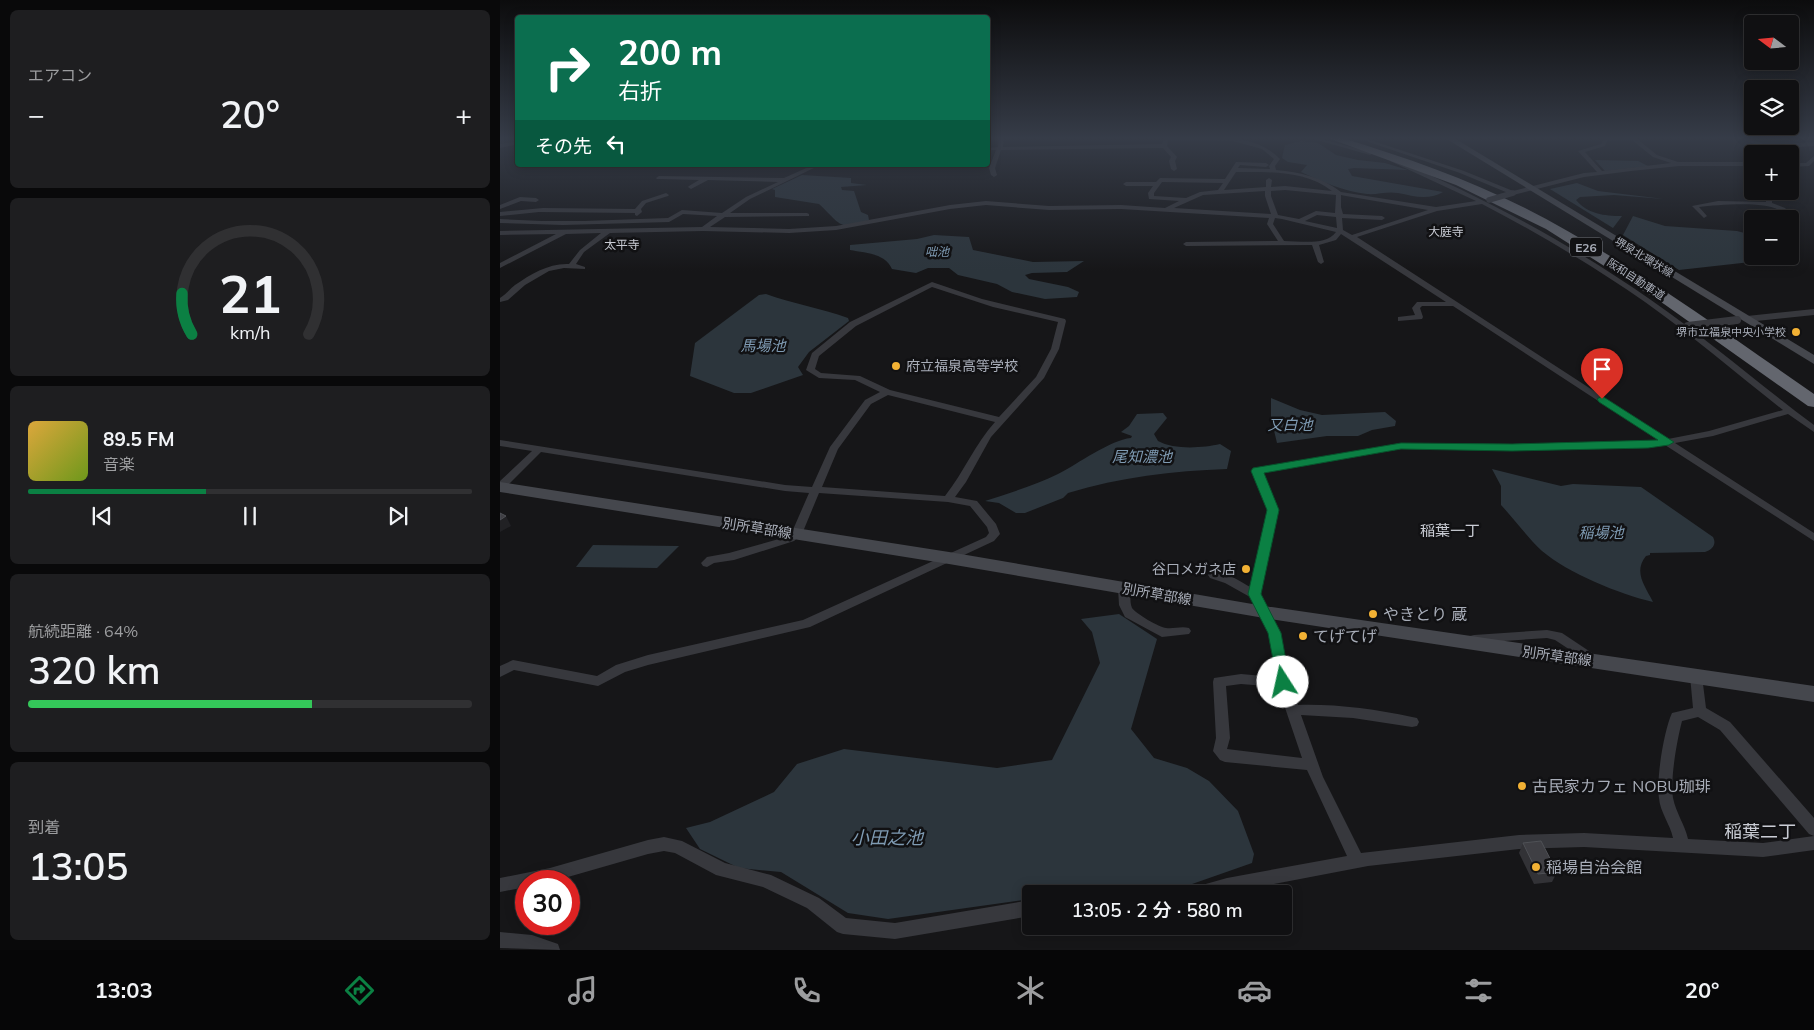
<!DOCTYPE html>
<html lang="ja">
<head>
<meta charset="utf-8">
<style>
  body { margin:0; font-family:Mulish,"Noto Sans JP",sans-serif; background:#1e1e20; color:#f1f3f6; height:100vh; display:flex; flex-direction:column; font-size:19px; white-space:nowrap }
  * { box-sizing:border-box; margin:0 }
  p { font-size:16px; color:#9c9d9f }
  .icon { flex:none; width:28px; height:28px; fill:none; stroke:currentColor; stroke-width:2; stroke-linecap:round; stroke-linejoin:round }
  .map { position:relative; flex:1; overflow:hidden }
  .details { display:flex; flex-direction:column; gap:10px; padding:10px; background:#09090a; width:500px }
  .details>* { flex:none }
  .guide { position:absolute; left:15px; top:15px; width:475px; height:152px; border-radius:5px; box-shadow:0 2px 12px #0003,0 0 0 1px #303032; background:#0b6e4f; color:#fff; overflow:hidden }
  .needle { width:32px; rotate:286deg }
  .controls { position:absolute; left:1244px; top:15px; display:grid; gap:10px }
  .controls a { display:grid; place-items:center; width:55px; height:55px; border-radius:5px; background:#101012; box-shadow:0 2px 12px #0003,0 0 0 1px #303032; font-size:25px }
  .speed { position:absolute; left:15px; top:870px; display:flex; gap:10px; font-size:25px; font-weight:700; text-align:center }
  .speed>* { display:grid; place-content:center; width:65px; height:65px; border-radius:50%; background:#101012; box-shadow:0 2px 12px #0003,0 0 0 1px #303032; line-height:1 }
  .speed .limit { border:8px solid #d22; background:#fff; color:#111 }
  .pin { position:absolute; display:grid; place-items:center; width:42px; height:42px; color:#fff; margin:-51px -21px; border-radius:50% 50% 50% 0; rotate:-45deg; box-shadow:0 0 5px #0007 }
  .pin .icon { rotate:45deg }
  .me { position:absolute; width:55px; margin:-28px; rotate:350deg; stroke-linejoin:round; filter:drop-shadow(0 0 4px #0008) }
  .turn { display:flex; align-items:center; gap:18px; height:105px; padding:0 20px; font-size:22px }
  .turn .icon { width:65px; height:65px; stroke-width:2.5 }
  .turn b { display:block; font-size:35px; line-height:42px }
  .then { display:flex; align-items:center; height:48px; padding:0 20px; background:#0003; gap:10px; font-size:19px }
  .big { font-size:38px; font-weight:600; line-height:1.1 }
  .details .widget { flex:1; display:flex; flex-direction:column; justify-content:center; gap:8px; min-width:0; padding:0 18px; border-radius:8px; background:#1e1e20 }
  .details .dial { align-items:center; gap:0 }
  .dial svg { height:130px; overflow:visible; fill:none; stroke:#303032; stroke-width:7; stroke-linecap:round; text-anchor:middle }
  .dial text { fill:#f1f3f6; stroke:none }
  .song { display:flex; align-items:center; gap:15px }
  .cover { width:60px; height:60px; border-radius:8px; background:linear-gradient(135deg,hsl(40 70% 55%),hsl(80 70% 35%)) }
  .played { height:5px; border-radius:2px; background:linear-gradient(90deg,#0b8043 40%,#303032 40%) }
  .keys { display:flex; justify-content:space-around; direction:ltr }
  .heat { display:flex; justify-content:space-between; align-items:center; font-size:28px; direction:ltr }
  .charge { height:8px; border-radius:4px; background:linear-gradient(90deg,#34c759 64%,#303032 0) }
  .trip { position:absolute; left:522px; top:885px; width:270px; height:50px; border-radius:5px; background:#101012; box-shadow:0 2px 12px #0003,0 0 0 1px #303032; font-weight:600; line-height:50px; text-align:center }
  .dock { display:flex; height:80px; justify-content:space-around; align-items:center; background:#060607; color:#9c9d9f }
  .dock .icon { width:35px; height:35px }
  .dock .on { color:#0b8043 }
  .dock b { font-size:22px; color:#f1f3f6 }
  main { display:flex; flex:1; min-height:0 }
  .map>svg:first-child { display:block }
  .water { fill:#2c353c }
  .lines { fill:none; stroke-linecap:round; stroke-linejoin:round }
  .minor { fill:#37383d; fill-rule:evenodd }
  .tertiary { fill:#37383d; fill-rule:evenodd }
  .secondary { fill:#45474d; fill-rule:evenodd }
  .motorway { fill:#63666e; fill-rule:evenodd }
  .minor-bridge-far1 { stroke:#37383d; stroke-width:5.5 }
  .minor-bridge { stroke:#37383d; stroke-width:8 }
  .wall { fill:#323236 }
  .shaded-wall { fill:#212124 }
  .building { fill:#3f3f44; stroke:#4f5156 }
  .route { fill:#0b8043; stroke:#07532c }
  .poi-dot { fill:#f2b134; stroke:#111113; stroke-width:2 }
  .labels { text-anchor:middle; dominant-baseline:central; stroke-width:5; stroke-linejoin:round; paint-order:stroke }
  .far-street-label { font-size:11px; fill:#a8adb8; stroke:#111113 }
  .far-poi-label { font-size:11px; fill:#a8adb8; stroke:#111113; text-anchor:end }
  .far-neighbourhood-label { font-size:12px; fill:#c9ccd4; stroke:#111113 }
  .shield { fill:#111113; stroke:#7b7e86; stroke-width:1 }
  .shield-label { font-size:12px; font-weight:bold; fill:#a8adb8 }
  .far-water-label { font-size:12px; font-style:italic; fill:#7f9bb3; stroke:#111113 }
  .poi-label { font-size:14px; fill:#a8adb8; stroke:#111113; text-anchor:start }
  .street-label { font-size:14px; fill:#a8adb8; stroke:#111113 }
  .water-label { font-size:15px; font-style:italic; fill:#7f9bb3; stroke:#111113 }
  .neighbourhood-label { font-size:15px; fill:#c9ccd4; stroke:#111113 }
  .near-poi-label { font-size:16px; fill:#a8adb8; stroke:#111113; text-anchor:start }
  .near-neighbourhood-label { font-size:18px; fill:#c9ccd4; stroke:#111113 }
  .near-water-label { font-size:18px; font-style:italic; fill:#7f9bb3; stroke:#111113 }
</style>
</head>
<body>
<main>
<section class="details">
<div class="widget"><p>エアコン</p>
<div class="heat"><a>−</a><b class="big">20°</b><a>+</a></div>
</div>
<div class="widget dial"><svg viewBox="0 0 100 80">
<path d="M14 69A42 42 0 1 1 86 69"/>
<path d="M14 69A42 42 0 0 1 8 44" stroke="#0b8043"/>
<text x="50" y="56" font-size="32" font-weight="700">21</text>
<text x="50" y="72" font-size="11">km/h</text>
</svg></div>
<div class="widget">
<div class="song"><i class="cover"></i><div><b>89.5 FM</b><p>音楽</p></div></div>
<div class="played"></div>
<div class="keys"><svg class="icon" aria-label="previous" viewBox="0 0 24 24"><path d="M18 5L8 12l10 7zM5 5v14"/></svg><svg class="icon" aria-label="pause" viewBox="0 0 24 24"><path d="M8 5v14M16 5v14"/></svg><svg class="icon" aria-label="next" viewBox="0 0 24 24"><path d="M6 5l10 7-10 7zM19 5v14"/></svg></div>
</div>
<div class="widget"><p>航続距離 · 64%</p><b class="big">320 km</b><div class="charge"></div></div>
<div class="widget"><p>到着</p><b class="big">13:05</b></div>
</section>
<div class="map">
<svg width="1314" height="950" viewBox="0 0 1314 950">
  <rect width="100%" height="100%" fill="#161618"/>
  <!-- water -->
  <g class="water">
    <path d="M801 141 818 143 836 155 858 160 885 163 908 170 854 168 848 169 852 176 943 192C927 201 914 196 898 193 887 191 877 195 867 194 845 192 821 181 801 172L807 165 788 162 782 158 785 145Z"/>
    <polygon points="1095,160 1138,161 1148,166 1105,171"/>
    <path d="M302 175 351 178V183L367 185 341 187 342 190 354 191 361 212 368 215 369 220C339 233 339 222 319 204L275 197V190L272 189Z"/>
    <path d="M1077 183 1098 191 1164 199 1114 195 1080 197 1076 200C1088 214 1104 216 1122 216L1113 228 1050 189Z"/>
    <polygon points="1133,216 1165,226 1237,231 1252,235 1252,256 1290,256 1290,249 1297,257 1179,270 1123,235"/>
    <path d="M434 235 469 237 473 250 533 262 584 261 567 272 532 273 525 275 529 279 568 287 579 292 577 297 545 299 512 292 497 284 458 275 449 268H428L416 273 392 269C385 253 365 253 350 250V245L417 239Z"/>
    <path d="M266 294C293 304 321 308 348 318L349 321 309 352 298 367 303 375 251 393H234L190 376 195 343 259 295Z"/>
    <polygon points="771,398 800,410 822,415 885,412 896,421 895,426 872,430 858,436 827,436 777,443 771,418"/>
    <path d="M663 413 667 418 654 434 658 441C674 450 703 448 720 444L731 451 727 469C673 471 620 477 568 493L563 498 525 513H516L499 503 485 501C510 493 535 485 558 474 578 464 610 440 631 438L632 436 621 432 629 426 637 414Z"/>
    <path d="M992 469 1061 486 1073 484 1141 487 1213 537C1217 545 1212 550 1205 552L1150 553V555L1146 556C1133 572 1145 586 1153 602 1119 594 1068 573 1042 551 1027 537 1015 520 1001 505V486Z"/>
    <polygon points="93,545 179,546 157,568 76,567"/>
    <polygon points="619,614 657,639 631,729 654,758 687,768 709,781 738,811 754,854 752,863 675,890 602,889 570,894 531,894 531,899 388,919 348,913 281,872 239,868 200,849 186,828 210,822 274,792 297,764 344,749 497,768 552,760 600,663 592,632 581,619"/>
  </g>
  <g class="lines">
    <!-- minor -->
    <g class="minor">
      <path d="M499 138H504L503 147 662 144 664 139 663 138C701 138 751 129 780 159L775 166 776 170C801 172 821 177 841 192L936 207 976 201 890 161 895 160C985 198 1071 244 1151 300 1207 339 1259 384 1314 425V432L1288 414 1213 436 1175 443 1314 533V541L1165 445 1148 448 1012 450 901 449 763 473 778 510 760 594 781 633 789 682 798 705C836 704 874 709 912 717L917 718 919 722 917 726 912 727 853 718 801 715 823 777 861 853 1019 835 1084 833 1173 838C1170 824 1160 812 1159 798 1156 779 1164 730 1172 713L1193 708 1190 676 1191 673 1196 671 1201 673 1202 676 1206 708 1230 722 1314 818V836L1309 834 1220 730 1198 717 1182 721C1177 740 1170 779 1173 798 1176 813 1185 825 1188 839L1263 843 1314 836V850L1263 857 1084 847 1019 849 868 866 722 894H686L688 889 727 878 847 856 807 770 725 762 720 760 713 751 716 738 713 682 714 678 741 674 776 677 769 633 750 597 725 583 710 578 708 575 710 572C723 569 739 581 750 587L768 510 752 471 753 469 901 443 1012 444 1148 442 1158 440 953 306H922L920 308 923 317 922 319 898 321V317L915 315 912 308 917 302H946L841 234 836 240 819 245 824 262 821 264 818 262 812 245 686 246 683 244 686 242 778 241 767 224 769 218 621 209 549 210 486 205 450 209 336 230 289 233 203 231 110 233 84 252 76 264 85 267V269L64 268 49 271 25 285 8 300 0 302V298C6 294 10 289 15 285 31 274 49 263 69 264L80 250 101 233 66 234 0 268V263L56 234 0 235V231L202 227 217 216 183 214 169 222 63 225 0 223V219L42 221H84L168 218 182 210 222 213 246 197 278 182 208 180 191 189 188 187 189 186 199 180 157 179 156 178 159 176 284 178 313 165H320L250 199 230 213H307L309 214V216L225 217 210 227 289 229 336 226 450 205 486 201 549 206 621 205 665 208 679 201 649 199 648 193 653 186H626L623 184 626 182H656L660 178 725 179 736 162 766 163 769 165 766 167 740 165 738 168 770 169 769 166 774 159 762 149 733 141 668 140 667 146 677 157 675 161 677 169 674 171 671 169 669 161 671 157 663 148 501 150 495 168 497 175 494 177 491 175 489 168 496 150H488V148L498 147ZM736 172C768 172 805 170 832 191L785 186 771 187 772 180 769 178 766 180V187L724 190ZM662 182 723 183 718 190 700 192 686 198 654 196V193ZM785 190 836 195 835 213 816 211 799 219 778 215 771 196V191ZM765 191V196L771 214 674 208 703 195ZM841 195 846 196 928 210 852 235 843 230 842 218 882 220 885 218 882 216 843 214 841 207ZM982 204C1038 233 1093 266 1145 302 1193 336 1237 374 1283 410L1209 431 1168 439 857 237 937 211ZM817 215 836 217 837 228 805 221ZM775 218 782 219 836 232C826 246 800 241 784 241L773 224ZM741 684 778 687 802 758 727 749 730 738 726 686Z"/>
      <polygon points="810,138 818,138 873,153 870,155"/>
      <path d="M857 138H864L964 171 1013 191 1084 173 1097 172 1078 151 1101 144 1105 138H1136L1157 155 1178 162H1252V166H1179L1131 171 1084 177 1013 195 960 173ZM1132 140 1153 157 1171 163 1102 171 1085 152 1105 146 1107 141Z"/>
      <polygon points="1241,138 1248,138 1266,145 1314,142 1314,146 1265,149"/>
      <polygon points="18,141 18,144 0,148 0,144"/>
      <polygon points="1314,156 1314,161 1309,166 1290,167 1290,163 1306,163"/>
      <polygon points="1290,172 1295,173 1296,174 1290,176"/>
      <path d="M1266 191H1272V203L1285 208 1294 218V220H1290C1288 218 1283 212 1279 210 1263 201 1218 205 1199 207L1207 216 1204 218 1192 206 1218 201 1266 202Z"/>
      <polygon points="166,193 169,195 168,196 146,203 141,209 142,212 137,216 135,215 135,213 39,212 0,216 0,212 43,208 135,209 142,201"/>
      <polygon points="20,197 36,198 39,200 36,202 21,201 0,209 0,205"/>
      <path d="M432 282 482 299 565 319 566 321 559 349 544 378 491 437 466 482 455 497 477 501 496 524 500 534 494 541 310 627 148 665 125 672 98 686 14 670 0 677V666L13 660 97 676 116 665 148 655 303 620 486 537 489 533 487 527 470 506 448 502 319 493 302 534 294 541 234 560 214 563 207 567 203 566 201 563 207 557 229 553 286 537 292 532 309 493 285 491 41 452 4 489 0 490V481L32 451 0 446V440L285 485 312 487 330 447 365 400 380 392 355 380 319 378 306 370 312 353 350 322ZM432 287 493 307 558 322 551 349 536 377 499 417 390 390 360 376 321 373 315 369 319 356 356 326ZM388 395 495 422C475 444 464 472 445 496L322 487 338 449 371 404Z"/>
      <path d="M624 584 628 585C632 592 629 601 632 608 635 613 660 628 666 628 674 629 681 626 689 628L691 631 689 634 662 637 625 617 619 605 618 588 620 585Z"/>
      <polygon points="1047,630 1062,633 1098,657 1100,660 1098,663 1094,665 1090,663 1055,640 1047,638 974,643 970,642 968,639 970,636 974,635"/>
      <polygon points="164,837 182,841 225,863 271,875 319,898 346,918 395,923 531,900 531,916 395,939 343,934 337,932 307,908 263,887 216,875 175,853 164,851 148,854 54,881 26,881 26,887 0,892 0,878 50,868 148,840"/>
      <polygon points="619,886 630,886 636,889 638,894 611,894 613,889"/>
      <polygon points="0,932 32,935 58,944 60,950 0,948"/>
    </g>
    <!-- tertiary -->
    <polygon class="tertiary" points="1314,309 1314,315 1247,322 1242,319 1247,316"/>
    <!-- secondary -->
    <g class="secondary">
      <polygon points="945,138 954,138 1314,355 1314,364"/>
      <polygon points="0,482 449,552 764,606 1314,686 1314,702 764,618 449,564 0,492"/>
    </g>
    <!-- motorway -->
    <path class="motorway" d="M828 138H842C905 157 967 179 1025 208 1127 260 1220 329 1314 394V407L1308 406 1164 304 1046 229 956 185Z"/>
    <!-- minor-bridge-far1 -->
    <polyline class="minor-bridge-far1" points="989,200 1013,193"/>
    <!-- minor-bridge -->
    <polyline class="minor-bridge" points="1188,326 1237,320"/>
  </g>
  <!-- wall -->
  <polygon class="wall" points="1023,843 1057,872 1052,882 1034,884 1019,853"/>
  <!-- shaded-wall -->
  <g class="shaded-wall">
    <polygon points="0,138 18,138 18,140 0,144"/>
    <polygon points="6,516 11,526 0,532 0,520"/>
  </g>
  <!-- building -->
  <g class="building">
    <polygon points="0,513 6,516 0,520"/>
    <polygon points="1041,841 1057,872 1038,874 1023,843"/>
  </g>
  <!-- sky -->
  <linearGradient id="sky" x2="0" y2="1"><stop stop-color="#0c0c0d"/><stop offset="0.51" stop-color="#363c48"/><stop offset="1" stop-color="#363c48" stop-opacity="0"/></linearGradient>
  <rect width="1314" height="271" fill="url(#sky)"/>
  <!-- route -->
  <polygon class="route" points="1102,396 1174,442 1169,445 1148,448 1012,451 901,449 764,473 779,510 761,594 781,633 790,682 788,686 778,686 768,633 748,594 767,510 751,471 753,468 901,443 1012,444 1158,440 1099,402 1097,399"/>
  <!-- markers -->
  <g class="poi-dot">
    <circle cx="1296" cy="332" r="5"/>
    <circle cx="396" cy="366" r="5"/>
    <circle cx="746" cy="569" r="5"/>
    <circle cx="873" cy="614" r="5"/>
    <circle cx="803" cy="636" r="5"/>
    <circle cx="1022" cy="786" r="5"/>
    <circle cx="1036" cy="867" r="5"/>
  </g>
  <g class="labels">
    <!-- far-street labels -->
    <g class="far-street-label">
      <text transform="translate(1144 257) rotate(31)">堺泉北環状線</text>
      <text transform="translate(1136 279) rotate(33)">阪和自動車道</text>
    </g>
    <!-- far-poi labels -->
    <g class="far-poi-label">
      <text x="1286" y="332">堺市立福泉中央小学校</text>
    </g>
    <!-- far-neighbourhood labels -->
    <g class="far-neighbourhood-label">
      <text x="946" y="231">大庭寺</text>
      <text x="122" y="244">太平寺</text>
    </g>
    <!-- shield labels -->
    <rect class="shield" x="1070" y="237.5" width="32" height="19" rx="4"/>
    <g class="shield-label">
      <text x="1086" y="247">E26</text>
    </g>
    <!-- far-water labels -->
    <g class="far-water-label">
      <text x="437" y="251">咄池</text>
    </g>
    <!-- poi labels -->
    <g class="poi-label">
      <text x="406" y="366">府立福泉高等学校</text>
      <text x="736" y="569" text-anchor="end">谷口メガネ店</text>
    </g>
    <!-- street labels -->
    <g class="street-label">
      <text transform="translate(257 528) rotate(9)">別所草部線</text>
      <text transform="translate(657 594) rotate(10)">別所草部線</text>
      <text transform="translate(1057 656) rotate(8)">別所草部線</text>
    </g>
    <!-- water labels -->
    <g class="water-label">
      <text x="263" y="345">馬場池</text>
      <text x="790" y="424">又白池</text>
      <text x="642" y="456">尾知濃池</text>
      <text x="1101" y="532">稲場池</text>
    </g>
    <!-- neighbourhood labels -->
    <g class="neighbourhood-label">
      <text x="950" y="530">稲葉一丁</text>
    </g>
    <!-- near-poi labels -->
    <g class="near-poi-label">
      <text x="883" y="614">やきとり 蔵</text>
      <text x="813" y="636">てげてげ</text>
      <text x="1032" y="786">古民家カフェ NOBU珈琲</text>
      <text x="1046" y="867">稲場自治会館</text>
    </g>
    <!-- near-neighbourhood labels -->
    <g class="near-neighbourhood-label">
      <text x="1260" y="831">稲葉二丁</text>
    </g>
    <!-- near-water labels -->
    <g class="near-water-label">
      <text x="387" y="837">小田之池</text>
    </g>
  </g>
</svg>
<div class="controls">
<a><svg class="needle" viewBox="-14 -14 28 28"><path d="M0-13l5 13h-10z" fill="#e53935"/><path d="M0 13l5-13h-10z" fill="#9c9d9f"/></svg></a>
<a><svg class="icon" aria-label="layers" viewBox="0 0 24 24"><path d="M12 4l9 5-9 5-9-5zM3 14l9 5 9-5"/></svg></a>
<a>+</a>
<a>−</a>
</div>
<div class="speed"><div class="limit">30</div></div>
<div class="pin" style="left:1102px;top:399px;background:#d93025"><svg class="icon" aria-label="arrive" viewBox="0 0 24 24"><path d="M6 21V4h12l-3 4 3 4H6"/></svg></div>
<svg class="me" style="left:783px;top:682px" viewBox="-20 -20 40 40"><circle r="19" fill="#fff"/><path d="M0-13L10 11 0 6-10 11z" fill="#0b8043"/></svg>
<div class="trip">13:05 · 2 分 · 580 m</div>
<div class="guide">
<div class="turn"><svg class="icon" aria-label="right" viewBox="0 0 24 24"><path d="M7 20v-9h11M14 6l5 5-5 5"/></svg><div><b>200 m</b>右折</div></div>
<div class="then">その先<svg class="icon" aria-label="left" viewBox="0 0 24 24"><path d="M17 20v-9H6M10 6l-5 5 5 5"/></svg></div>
</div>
</div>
</main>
<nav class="dock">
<b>13:03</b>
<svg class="icon on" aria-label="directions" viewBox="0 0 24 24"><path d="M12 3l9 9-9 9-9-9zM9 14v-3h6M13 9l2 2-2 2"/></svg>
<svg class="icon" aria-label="music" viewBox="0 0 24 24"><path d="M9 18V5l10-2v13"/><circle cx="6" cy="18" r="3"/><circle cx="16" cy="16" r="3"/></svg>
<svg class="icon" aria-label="phone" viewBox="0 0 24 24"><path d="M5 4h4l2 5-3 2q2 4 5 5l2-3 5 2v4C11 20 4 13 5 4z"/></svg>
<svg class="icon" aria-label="climate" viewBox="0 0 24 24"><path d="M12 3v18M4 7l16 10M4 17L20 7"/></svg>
<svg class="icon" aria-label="car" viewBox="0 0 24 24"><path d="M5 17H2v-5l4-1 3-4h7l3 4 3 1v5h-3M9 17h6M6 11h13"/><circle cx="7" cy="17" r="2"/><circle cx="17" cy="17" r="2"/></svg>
<svg class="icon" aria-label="filters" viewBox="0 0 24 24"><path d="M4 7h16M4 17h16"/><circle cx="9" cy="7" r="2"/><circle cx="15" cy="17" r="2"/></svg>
<b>20°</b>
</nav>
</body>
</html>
